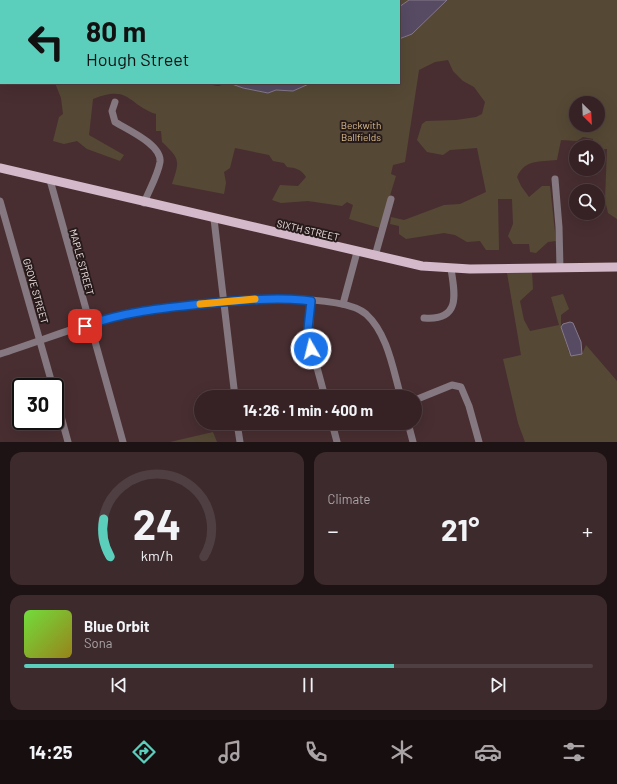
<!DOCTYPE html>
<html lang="en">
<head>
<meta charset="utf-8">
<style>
  body { margin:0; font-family:Barlow,sans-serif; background:#3d2a2d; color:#f1f3f6; height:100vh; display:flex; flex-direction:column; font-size:15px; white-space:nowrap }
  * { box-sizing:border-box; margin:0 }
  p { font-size:13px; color:#aaa4a7 }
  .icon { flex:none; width:22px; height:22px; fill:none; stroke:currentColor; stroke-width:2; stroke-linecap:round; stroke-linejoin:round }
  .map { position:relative; height:442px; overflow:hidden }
  .sheet { display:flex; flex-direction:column; gap:10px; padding:10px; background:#1e1314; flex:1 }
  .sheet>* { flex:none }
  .top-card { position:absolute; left:0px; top:0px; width:400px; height:84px; box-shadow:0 4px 16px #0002,0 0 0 1px #503f42; background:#5bcebc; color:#111; overflow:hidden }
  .needle { width:26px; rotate:156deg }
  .tools { position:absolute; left:569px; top:96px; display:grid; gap:8px }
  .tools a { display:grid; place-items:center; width:36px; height:36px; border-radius:50%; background:#362225; box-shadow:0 4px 16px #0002,0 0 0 1px #503f42; font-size:20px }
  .speed { position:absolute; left:12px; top:378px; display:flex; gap:8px; font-size:20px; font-weight:700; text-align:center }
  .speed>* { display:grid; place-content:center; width:52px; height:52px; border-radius:50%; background:#362225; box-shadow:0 4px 16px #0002,0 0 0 1px #503f42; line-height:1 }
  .speed .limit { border:2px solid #111; border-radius:6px; background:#fff; color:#111 }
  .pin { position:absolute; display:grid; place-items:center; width:34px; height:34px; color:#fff; margin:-17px; border-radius:8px; box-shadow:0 2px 6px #0006 }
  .me { position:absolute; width:44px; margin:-22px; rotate:352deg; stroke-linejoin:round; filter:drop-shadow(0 0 3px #0008) }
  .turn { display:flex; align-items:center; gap:14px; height:84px; padding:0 20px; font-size:18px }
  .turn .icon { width:52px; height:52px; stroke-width:2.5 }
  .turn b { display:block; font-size:28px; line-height:34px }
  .big { font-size:30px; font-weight:700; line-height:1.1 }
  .sheet .card { flex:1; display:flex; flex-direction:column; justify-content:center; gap:6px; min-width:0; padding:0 14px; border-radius:12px; background:#3d2a2d }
  .sheet .dial { align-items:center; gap:0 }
  .dial svg { height:104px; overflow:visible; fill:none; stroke:#503f42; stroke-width:7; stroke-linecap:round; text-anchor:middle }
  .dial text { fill:#f1f3f6; stroke:none }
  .song { display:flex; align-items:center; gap:12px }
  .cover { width:48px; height:48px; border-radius:6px; background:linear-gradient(135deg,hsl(100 70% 55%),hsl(50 70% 35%)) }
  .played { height:4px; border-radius:2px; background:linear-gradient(90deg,#5bcebc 65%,#503f42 65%) }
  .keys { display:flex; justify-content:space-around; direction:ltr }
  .heat { display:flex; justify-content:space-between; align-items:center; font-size:22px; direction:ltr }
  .sheet .tiles { flex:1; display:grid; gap:10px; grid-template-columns:1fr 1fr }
  .card:last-child { grid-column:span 2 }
  .trip { position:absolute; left:194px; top:390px; width:228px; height:40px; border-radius:20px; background:#362225; box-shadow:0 4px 16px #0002,0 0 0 1px #503f42; font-weight:700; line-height:40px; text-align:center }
  .tabs { display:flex; height:64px; justify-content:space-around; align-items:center; background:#160e0f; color:#aaa4a7 }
  .tabs .icon { width:28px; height:28px }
  .tabs .active { color:#5bcebc }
  .tabs b { font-size:18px; color:#f1f3f6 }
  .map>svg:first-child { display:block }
  .green { fill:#554935; fill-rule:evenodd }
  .water { fill:#564b63; stroke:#867a8b }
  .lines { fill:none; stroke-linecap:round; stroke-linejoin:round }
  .minor { stroke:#857880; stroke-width:7 }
  .major { stroke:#d3b9c9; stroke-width:9 }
  .route-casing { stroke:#114b97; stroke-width:10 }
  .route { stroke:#1a73e8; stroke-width:7 }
  .slow { stroke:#f59e0b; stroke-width:7 }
  .labels { text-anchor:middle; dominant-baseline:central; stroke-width:4; stroke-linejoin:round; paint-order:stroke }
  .park-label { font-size:10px; fill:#dcbf8e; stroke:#261a1b }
  .street-label { font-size:10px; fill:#f7e6e7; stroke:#261a1b }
</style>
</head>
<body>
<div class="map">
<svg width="617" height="442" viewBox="0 0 617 442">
  <rect width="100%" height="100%" fill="#482e31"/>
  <!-- green -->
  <g class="green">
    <polygon points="159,0 409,0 399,7 399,1"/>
    <path d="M447 0H617V219L608 213 605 200 607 149 598 150V147H592L593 139 583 137 577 141 561 140 557 160C539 162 525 159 517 177L521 186 529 197 542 186H550L556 241 548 242 536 253 530 252 529 244H513L508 236 513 224 512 199H498L499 250H486L480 241 467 242 455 235 444 233 406 239 399 234V226L390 224 391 217 404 220 444 205 460 204 486 192 477 148 450 150 443 155 427 152 417 140 422 124 426 121 456 120 476 117 482 114 485 102 474 87 463 81 453 71 448 60 435 62 419 70 405 162 393 165 391 174 396 176 380 228 349 219 353 205 347 202 342 206 308 201 281 203 272 200 280 185 298 186 306 177C301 169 296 168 287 167L284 163 273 161 269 155 235 148 230 168 224 172 226 183 224 194 172 184C180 160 180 159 162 142L161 131H156V114C128 105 130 84 93 99L89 135 124 155 120 161 87 149 77 141 64 144 53 141 59 117 63 114 61 98 55 83H202L218 86 229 83 243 88 268 93 275 90 293 91 311 83H399V39L412 34ZM576 103H598V125H576Z"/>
    <polygon points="532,272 533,289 520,301 524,320 530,331 559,325 551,297 563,294 569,309 561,315 561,327 569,353 582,354 586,345 617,381 617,442 525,442 518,423 503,359 521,355 507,273"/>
    <polygon points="213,432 217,442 170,442"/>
  </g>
  <!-- water -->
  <g class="water">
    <polygon points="409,0 447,0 412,34 399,39 399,7"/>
    <polygon points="229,83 311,83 293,91 276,90 268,93 243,88"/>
    <polygon points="570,322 573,323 581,342 582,354 571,356 561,327 563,324"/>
  </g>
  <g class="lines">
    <!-- minor -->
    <g class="minor">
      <polyline points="24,1 24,0"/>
      <polyline points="0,18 1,18"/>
      <path d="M115 102 112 111 115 122C128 130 162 145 160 162 158 175 149 190 144 203"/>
      <polyline points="555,179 559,227 560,268"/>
      <polyline points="50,180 123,442"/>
      <polyline points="0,201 53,387"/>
      <polyline points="214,219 235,397"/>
      <polyline points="375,256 391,199"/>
      <polyline points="311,301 309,338 325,397"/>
      <polyline points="343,304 357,252"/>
      <path d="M424 318C461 321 455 294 451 269"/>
      <path d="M0 354C41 341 82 324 124 314 167 305 333 286 366 314 388 334 393 370 401 397"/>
      <polyline points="55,394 68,442"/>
      <polyline points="415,400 452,385 461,387 469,406 479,442"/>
      <polyline points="199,412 201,412"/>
      <polyline points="237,423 240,442"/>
      <polyline points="332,423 337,442"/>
      <polyline points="408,423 413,442"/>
    </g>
    <!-- major -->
    <polyline class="major" points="0,168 422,266 470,269 617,267"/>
  </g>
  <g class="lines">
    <defs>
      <path id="route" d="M85 326C123 312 162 308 202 304 236 301 269 297 303 300L311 301 308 329 311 349"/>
    </defs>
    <!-- route casing -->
    <use href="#route" class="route-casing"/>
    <!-- route -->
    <use href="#route" class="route"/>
    <!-- slow -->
    <polyline class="slow" points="200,304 255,299"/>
  </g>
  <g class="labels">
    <!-- park labels -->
    <g class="park-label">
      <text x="361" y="125">Beckwith<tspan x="361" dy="12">Ballfields</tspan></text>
    </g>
    <!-- street labels -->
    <g class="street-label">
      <text transform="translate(308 230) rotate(13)">SIXTH STREET</text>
      <text transform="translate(82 262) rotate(75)">MAPLE STREET</text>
      <text transform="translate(36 291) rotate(74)">GROVE STREET</text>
    </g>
  </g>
</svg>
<div class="tools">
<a><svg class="needle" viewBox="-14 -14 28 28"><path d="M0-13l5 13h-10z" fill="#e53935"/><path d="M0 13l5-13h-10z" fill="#aaa4a7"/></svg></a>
<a><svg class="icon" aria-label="sound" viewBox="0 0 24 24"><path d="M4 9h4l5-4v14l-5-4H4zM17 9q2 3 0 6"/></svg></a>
<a><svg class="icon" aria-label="search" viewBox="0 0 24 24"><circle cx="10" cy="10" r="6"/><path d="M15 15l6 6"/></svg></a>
</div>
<div class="speed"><div class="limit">30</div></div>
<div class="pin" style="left:85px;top:326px;background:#d93025"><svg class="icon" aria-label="arrive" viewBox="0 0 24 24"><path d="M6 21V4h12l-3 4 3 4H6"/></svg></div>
<svg class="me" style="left:311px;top:349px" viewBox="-20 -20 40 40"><circle r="17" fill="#1a73e8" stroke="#fff" stroke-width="3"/><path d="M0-11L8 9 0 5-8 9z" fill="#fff"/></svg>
<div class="trip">14:26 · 1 min · 400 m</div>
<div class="top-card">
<div class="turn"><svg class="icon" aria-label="left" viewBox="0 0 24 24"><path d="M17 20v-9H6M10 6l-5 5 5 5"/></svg><div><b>80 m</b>Hough Street</div></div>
</div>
</div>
<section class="sheet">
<div class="tiles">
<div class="card dial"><svg viewBox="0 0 100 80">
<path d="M14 69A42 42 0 1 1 86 69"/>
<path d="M14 69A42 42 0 0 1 9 40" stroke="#5bcebc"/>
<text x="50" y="56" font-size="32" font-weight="700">24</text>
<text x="50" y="72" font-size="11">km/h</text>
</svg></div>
<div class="card"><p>Climate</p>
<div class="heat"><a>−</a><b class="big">21°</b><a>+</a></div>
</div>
<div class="card">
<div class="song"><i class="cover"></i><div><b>Blue Orbit</b><p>Sona</p></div></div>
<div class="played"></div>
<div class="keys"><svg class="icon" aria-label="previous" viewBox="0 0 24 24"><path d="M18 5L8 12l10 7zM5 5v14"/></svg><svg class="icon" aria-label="pause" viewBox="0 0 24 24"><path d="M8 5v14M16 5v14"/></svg><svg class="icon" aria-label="next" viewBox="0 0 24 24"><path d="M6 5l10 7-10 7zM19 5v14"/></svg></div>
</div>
</div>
</section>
<nav class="tabs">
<b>14:25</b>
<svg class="icon active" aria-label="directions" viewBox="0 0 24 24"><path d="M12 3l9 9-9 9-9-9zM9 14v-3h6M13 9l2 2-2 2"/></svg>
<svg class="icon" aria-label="music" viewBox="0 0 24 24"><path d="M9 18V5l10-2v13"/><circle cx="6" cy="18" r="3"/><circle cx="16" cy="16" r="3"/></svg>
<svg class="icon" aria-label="phone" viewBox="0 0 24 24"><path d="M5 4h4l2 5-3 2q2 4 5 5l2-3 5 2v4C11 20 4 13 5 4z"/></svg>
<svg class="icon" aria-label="climate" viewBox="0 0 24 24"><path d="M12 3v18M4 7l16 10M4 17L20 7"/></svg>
<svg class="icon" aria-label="car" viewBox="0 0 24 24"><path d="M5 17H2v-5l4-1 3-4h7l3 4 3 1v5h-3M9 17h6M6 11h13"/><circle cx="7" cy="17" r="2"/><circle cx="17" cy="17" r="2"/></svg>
<svg class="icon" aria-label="filters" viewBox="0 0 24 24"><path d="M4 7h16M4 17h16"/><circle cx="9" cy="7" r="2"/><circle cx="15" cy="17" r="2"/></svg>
</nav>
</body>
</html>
